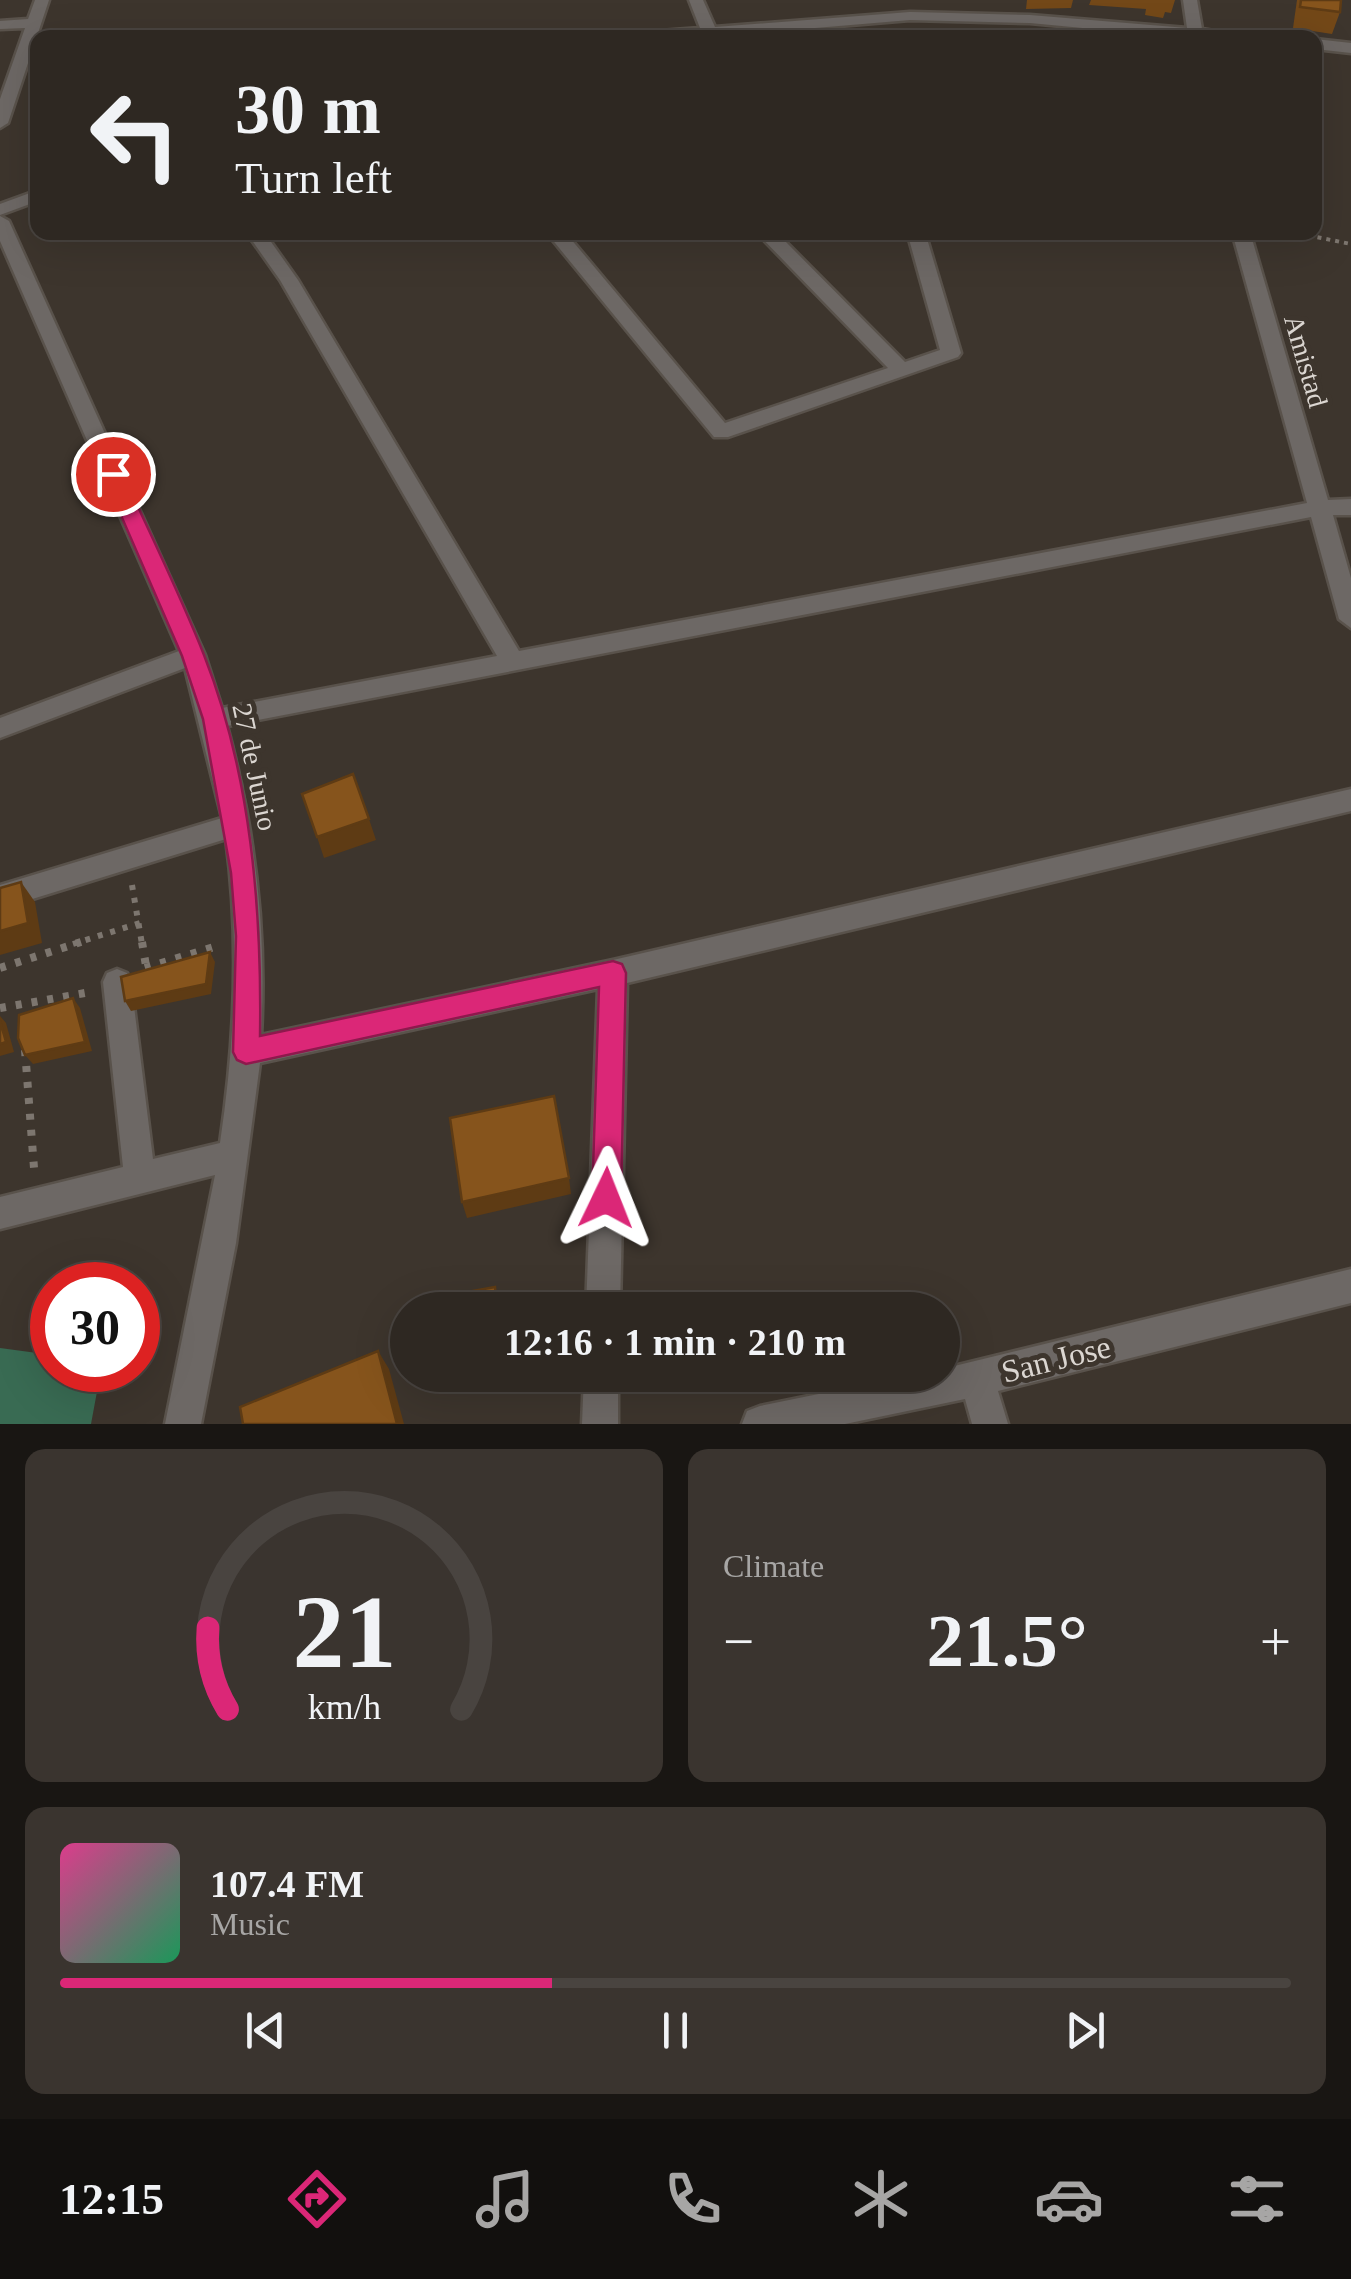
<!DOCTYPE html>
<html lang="en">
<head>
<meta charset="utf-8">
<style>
  body { margin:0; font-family:"Times New Roman",serif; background:#3a342f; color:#f1f3f6; height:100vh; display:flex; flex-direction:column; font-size:38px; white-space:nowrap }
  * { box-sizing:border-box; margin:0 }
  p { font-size:32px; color:#a7a6a5 }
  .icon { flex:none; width:55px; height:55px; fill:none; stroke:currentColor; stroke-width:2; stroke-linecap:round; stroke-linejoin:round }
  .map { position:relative; height:1424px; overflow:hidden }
  .details { display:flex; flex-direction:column; gap:25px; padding:25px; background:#191613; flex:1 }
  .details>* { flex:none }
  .banner { position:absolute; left:30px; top:30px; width:1292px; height:210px; border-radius:20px; box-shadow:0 10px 40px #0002,0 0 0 2px #494440; background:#2e2822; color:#f1f3f6; overflow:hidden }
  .speed { position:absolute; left:30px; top:1262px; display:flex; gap:20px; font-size:50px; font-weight:700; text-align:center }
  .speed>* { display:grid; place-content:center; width:130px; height:130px; border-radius:50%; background:#2e2822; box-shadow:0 10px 40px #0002,0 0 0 2px #494440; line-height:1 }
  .speed .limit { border:15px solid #d22; background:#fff; color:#111 }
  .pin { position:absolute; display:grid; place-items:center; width:85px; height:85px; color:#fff; margin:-42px; border:5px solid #fff; border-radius:50%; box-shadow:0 2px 10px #0007 }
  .me { position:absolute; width:110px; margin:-55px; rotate:2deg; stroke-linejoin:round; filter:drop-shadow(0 0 8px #0008) }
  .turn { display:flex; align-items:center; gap:35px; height:210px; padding:0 40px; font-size:45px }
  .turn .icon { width:130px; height:130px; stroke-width:2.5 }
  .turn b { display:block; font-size:70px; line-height:85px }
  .big { font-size:75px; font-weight:600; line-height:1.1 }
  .details .tile { flex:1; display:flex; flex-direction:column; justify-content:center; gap:15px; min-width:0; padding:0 35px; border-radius:20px; background:#3a342f }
  .details .dial { align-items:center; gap:0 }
  .dial svg { height:260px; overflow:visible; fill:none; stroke:#494440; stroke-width:7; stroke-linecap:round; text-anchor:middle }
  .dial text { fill:#f1f3f6; stroke:none }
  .song { display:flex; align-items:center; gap:30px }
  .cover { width:120px; height:120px; border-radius:15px; background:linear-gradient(135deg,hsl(330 70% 55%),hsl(150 70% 35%)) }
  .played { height:10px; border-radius:5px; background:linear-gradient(90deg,#db2777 40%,#494440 40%) }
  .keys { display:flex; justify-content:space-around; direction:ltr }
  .heat { display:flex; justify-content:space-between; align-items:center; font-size:55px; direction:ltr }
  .details .tiles { flex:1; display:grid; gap:25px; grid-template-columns:1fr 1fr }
  .tile:last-child { grid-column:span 2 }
  .trip { position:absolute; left:390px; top:1292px; width:570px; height:100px; border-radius:50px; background:#2e2822; box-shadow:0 10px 40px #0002,0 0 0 2px #494440; font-weight:600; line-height:100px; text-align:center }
  .menu { display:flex; height:160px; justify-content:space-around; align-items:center; background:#12100e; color:#a7a6a5 }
  .menu .icon { width:70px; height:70px }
  .menu .current { color:#db2777 }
  .menu b { font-size:45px; color:#f1f3f6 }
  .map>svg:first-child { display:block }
  .green { fill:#396b53 }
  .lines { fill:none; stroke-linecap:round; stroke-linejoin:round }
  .street-casing { stroke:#59524b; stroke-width:5 }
  .path-far2 { stroke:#7d766f; stroke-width:4; stroke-dasharray:4 5; stroke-linecap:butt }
  .path-far1 { stroke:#7d766f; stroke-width:6; stroke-dasharray:5 8; stroke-linecap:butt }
  .path { stroke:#7d766f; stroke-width:8; stroke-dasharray:6 10; stroke-linecap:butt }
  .street { fill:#6d6865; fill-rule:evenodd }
  .wall { fill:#734818 }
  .shaded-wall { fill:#5e3b14 }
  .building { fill:#86541c; stroke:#5e3b14; stroke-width:2.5 }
  .route { fill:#db2777; stroke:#8e194d; stroke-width:2.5 }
  .labels { text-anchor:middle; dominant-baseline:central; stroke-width:10; stroke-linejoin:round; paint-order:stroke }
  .street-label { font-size:28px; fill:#dbd6d1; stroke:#3d352d }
  .near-street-label { font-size:32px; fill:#dbd6d1; stroke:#3d352d }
</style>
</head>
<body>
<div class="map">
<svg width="1351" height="1424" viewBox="0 0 1351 1424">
  <rect width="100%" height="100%" fill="#3d352d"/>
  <!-- green -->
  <polygon class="green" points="0,1348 52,1355 52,1370 101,1370 91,1424 0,1424"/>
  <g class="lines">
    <defs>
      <g id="street">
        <polygon points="35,0 49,0 8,123 0,128 0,99 25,28 0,29 0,21 28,19"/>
        <polygon points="689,0 703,0 715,27 910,12 1030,15 1187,28 1183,0 1197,0 1202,29 1256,38 1188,38 1030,23 910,20 697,38 627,38 634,33 700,28"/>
        <polygon points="1315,39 1351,43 1351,53 1315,49"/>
        <polygon points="38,190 38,201 0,215 0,204"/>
        <path d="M0 216 9 221 205 655 222 708 497 656 280 280 246 232H264L298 280 519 651 1307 503 1232 232H1250L1328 500 1351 499V515H1333L1351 578V628L1339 619 1311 517 227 726C255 829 267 929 261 1035L613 960 1351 789V811L627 983 620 1310H586L598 989 260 1063 236 1243 201 1424H165L215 1175 0 1229V1197L123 1167 103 982 107 973 117 969 127 973 131 982 153 1159 220 1143C235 1042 240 940 226 839L0 909V885L222 818 185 668 0 738V718L179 651 0 241Z"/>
        <polygon points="546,232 565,232 725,423 888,368 756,232 776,232 905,362 940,350 907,232 925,232 961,353 958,357 728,437 714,437"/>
        <polygon points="1351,1269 1351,1303 998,1391 1008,1424 972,1424 965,1399 845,1424 742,1424 747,1411 760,1406 912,1375 942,1375 942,1369"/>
        <polygon points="584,1375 618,1375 618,1424 582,1424"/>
      </g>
    </defs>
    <!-- street casing -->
    <use href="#street" class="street-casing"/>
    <!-- path-far2 -->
    <polyline class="path-far2" points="1291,232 1351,244"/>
    <!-- path-far1 -->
    <g class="path-far1">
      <polyline points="132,885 142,944"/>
      <polyline points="73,944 140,923"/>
    </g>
    <!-- path -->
    <g class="path">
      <polyline points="142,942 146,966"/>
      <polyline points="0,968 81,942"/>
      <polyline points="145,968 214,947"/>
      <polyline points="0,1008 85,993"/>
      <polyline points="25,1050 34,1168"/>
    </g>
    <!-- street -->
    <use href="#street" class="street"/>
  </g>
  <!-- wall -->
  <g class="wall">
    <polygon points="1027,0 1073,0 1071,8 1026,9"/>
    <polygon points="1091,0 1175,0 1171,13 1165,12 1163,18 1145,15 1146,9 1089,5"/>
    <polygon points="1297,0 1341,0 1340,12 1332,34 1293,28"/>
    <polygon points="442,1375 476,1375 445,1381"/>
  </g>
  <!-- shaded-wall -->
  <g class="shaded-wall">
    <polygon points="369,819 376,840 324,858 317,837"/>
    <polygon points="21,882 35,902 42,943 0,955 0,931"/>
    <polygon points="210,952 215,962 211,994 131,1011 125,1001"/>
    <polygon points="73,998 80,1008 92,1051 33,1064 25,1055"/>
    <polygon points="0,1016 6,1023 14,1052 0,1056"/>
    <polygon points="569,1178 571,1194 467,1218 462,1202"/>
    <polygon points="495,1287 499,1301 500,1310 497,1310"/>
    <polygon points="378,1351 389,1369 404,1424 397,1424"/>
  </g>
  <!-- building -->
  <g class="building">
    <polygon points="1301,0 1341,0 1340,12 1300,7"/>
    <polygon points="353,774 369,819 317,837 302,794"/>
    <polygon points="21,882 28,923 0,931 0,888"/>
    <polygon points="210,952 206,984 125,1001 121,977"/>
    <polygon points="73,998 85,1042 25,1055 18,1038 19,1015"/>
    <polygon points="0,1021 6,1042 0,1044"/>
    <polygon points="554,1096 569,1178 462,1202 450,1118"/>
    <polygon points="495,1287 497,1310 434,1310 434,1298"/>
    <polygon points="378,1351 397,1424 243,1424 240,1407"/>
  </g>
  <!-- route -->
  <path class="route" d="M113 468 123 474C150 534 180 594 204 655 251 774 262 909 260 1036L613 961 622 964 626 973 621 1198 617 1208 606 1212 596 1208 592 1198 599 987 246 1064 237 1060 233 1052 236 936 231 873 203 719 182 656 103 474Z"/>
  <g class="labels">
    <!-- street labels -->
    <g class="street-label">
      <text transform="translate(1306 361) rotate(74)">Amistad</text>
      <text transform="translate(255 767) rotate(78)">27 de Junio</text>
    </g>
    <!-- near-street labels -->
    <g class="near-street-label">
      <text transform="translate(1056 1359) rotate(-14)">San Jose</text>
    </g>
  </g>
</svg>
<div class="speed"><div class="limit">30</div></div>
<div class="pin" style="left:113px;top:474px;background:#d93025"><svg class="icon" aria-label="arrive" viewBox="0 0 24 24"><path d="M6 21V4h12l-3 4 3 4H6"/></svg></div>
<svg class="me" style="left:606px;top:1198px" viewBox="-20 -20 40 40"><path d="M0-17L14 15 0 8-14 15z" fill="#db2777" stroke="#fff" stroke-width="4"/></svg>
<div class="trip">12:16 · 1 min · 210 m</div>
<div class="banner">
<div class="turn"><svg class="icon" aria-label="left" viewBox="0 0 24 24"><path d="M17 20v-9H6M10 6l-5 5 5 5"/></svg><div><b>30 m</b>Turn left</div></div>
</div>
</div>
<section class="details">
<div class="tiles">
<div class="tile dial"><svg viewBox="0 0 100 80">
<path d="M14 69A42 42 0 1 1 86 69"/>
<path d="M14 69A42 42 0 0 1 8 44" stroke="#db2777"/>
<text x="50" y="56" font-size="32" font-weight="700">21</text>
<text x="50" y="72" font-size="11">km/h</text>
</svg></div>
<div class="tile"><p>Climate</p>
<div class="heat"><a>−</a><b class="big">21.5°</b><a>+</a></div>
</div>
<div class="tile">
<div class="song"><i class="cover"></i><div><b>107.4 FM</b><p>Music</p></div></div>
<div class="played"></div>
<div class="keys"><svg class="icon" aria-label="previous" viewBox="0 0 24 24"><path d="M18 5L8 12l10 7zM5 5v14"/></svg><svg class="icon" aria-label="pause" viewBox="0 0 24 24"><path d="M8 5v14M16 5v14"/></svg><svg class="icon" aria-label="next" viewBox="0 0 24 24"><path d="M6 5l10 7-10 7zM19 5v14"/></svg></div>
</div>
</div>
</section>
<nav class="menu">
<b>12:15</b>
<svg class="icon current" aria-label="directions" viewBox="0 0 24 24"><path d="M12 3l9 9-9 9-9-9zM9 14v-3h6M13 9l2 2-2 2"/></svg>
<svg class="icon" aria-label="music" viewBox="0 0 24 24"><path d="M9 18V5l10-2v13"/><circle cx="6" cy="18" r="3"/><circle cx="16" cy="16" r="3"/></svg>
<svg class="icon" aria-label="phone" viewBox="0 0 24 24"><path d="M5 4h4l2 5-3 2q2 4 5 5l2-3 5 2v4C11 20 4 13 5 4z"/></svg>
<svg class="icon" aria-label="climate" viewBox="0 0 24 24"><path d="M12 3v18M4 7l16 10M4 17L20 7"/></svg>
<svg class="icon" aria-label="car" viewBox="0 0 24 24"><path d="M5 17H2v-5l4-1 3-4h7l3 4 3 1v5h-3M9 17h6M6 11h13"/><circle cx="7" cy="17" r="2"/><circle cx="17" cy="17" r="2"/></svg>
<svg class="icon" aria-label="filters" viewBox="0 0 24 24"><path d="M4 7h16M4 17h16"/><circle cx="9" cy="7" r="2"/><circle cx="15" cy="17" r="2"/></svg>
</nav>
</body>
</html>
